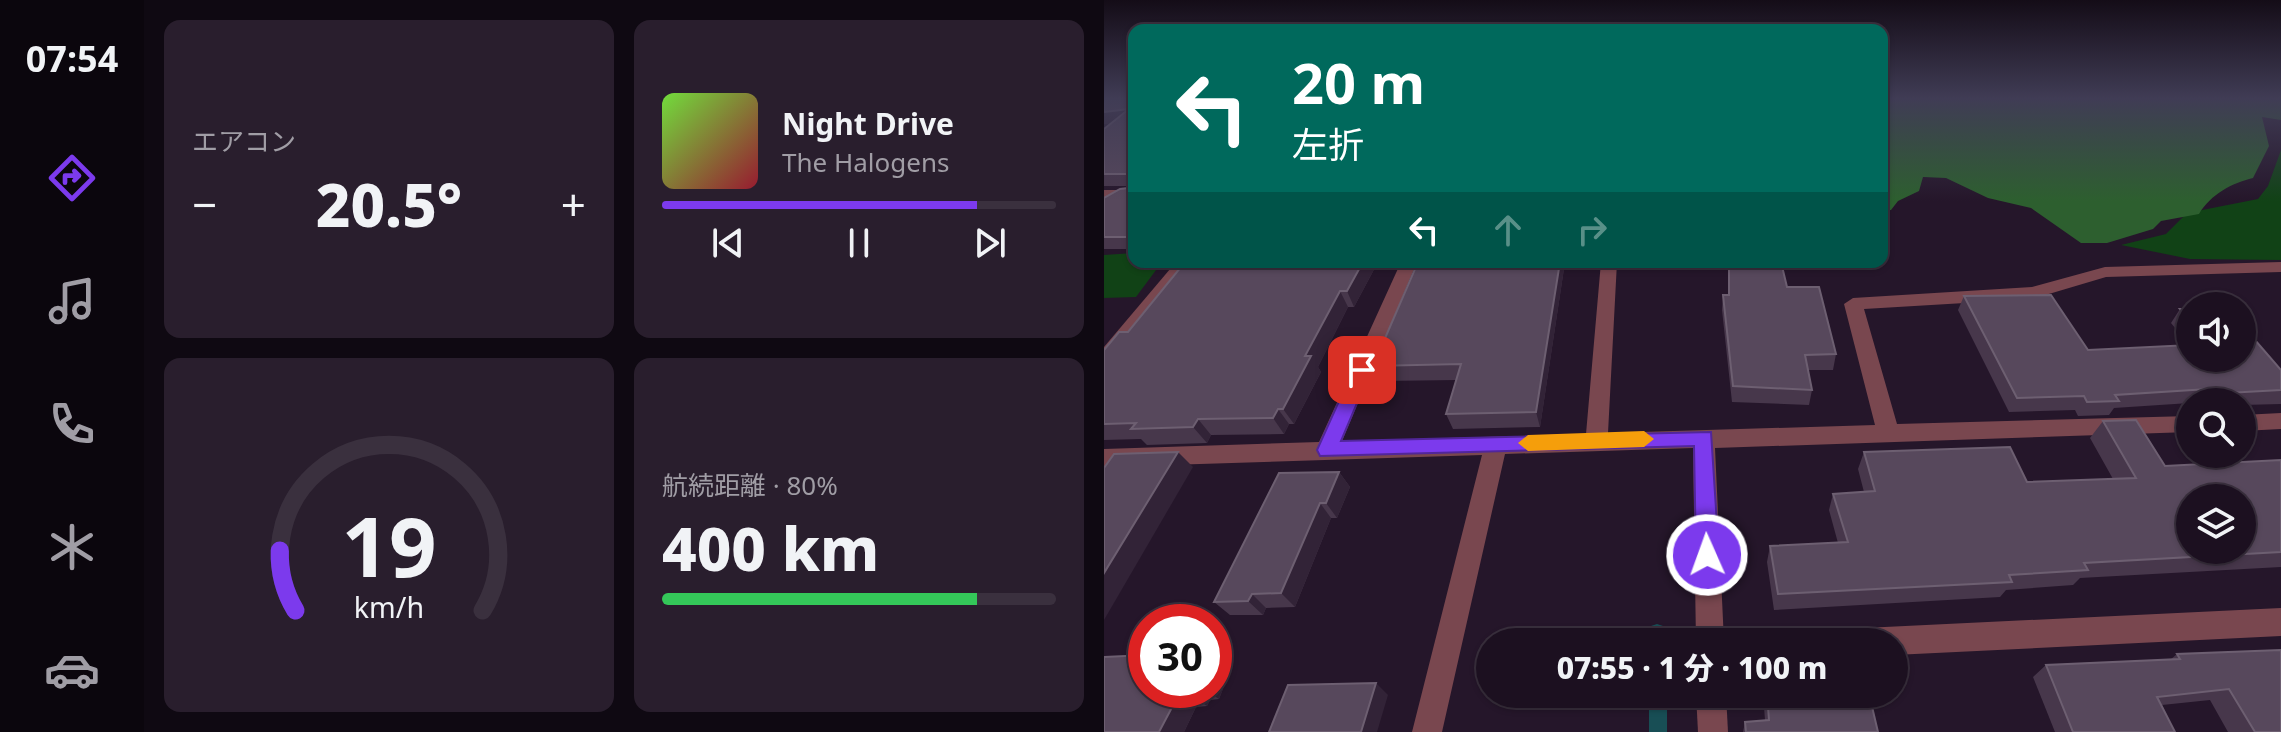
<!DOCTYPE html>
<html lang="ja">
<head>
<meta charset="utf-8">
<style>
  body { margin:0; font-family:"Noto Sans","Noto Sans JP",sans-serif; background:#291e2d; color:#f1f3f6; height:100vh; display:flex; flex-direction:column; font-size:30px; white-space:nowrap }
  * { box-sizing:border-box; margin:0 }
  p { font-size:26px; color:#a09da5 }
  .icon { flex:none; width:44px; height:44px; fill:none; stroke:currentColor; stroke-width:2; stroke-linecap:round; stroke-linejoin:round }
  .map { position:relative; flex:1; overflow:hidden }
  .details { display:flex; flex-direction:column; gap:20px; padding:20px; background:#0f0912; width:960px }
  .details>* { flex:none }
  .hud { position:absolute; left:24px; top:24px; width:760px; height:244px; border-radius:16px; box-shadow:0 2px 6px #0004,0 0 0 2px #3a303e; background:#00695c; color:#fff; overflow:hidden }
  .tools { position:absolute; left:1072px; top:292px; display:grid; gap:16px }
  .tools a { display:grid; place-items:center; width:80px; height:80px; border-radius:50%; background:#1c1020; box-shadow:0 2px 6px #0004,0 0 0 2px #3a303e; font-size:40px }
  .speed { position:absolute; left:24px; top:604px; display:flex; gap:16px; font-size:40px; font-weight:700; text-align:center }
  .speed>* { display:grid; place-content:center; width:104px; height:104px; border-radius:50%; background:#1c1020; box-shadow:0 2px 6px #0004,0 0 0 2px #3a303e; line-height:1 }
  .speed .limit { border:12px solid #d22; background:#fff; color:#111 }
  .pin { position:absolute; display:grid; place-items:center; width:68px; height:68px; color:#fff; margin:-34px; border-radius:16px; box-shadow:0 4px 12px #0006 }
  .me { position:absolute; width:88px; margin:-44px; rotate:358deg; stroke-linejoin:round; filter:drop-shadow(0 0 6px #0008) }
  .turn { display:flex; align-items:center; gap:28px; height:168px; padding:0 32px; font-size:36px }
  .turn .icon { width:104px; height:104px; stroke-width:2.5 }
  .turn b { display:block; font-size:56px; line-height:68px }
  .lanes { display:flex; align-items:center; height:76px; padding:0 32px; background:#0003; justify-content:center; gap:40px; direction:ltr }
  .lanes .off { opacity:.35 }
  .big { font-size:60px; font-weight:800; line-height:1.1 }
  .details .widget { flex:1; display:flex; flex-direction:column; justify-content:center; gap:12px; min-width:0; padding:0 28px; border-radius:16px; background:#291e2d }
  .details .dial { align-items:center; gap:0 }
  .dial svg { height:208px; overflow:visible; fill:none; stroke:#3a303e; stroke-width:7; stroke-linecap:round; text-anchor:middle }
  .dial text { fill:#f1f3f6; stroke:none }
  .song { display:flex; align-items:center; gap:24px }
  .cover { width:96px; height:96px; border-radius:12px; background:linear-gradient(135deg,hsl(100 70% 55%),hsl(350 70% 35%)) }
  .played { height:8px; border-radius:4px; background:linear-gradient(90deg,#7c3aed 80%,#3a303e 80%) }
  .keys { display:flex; justify-content:space-around; direction:ltr }
  .heat { display:flex; justify-content:space-between; align-items:center; font-size:44px; direction:ltr }
  .charge { height:12px; border-radius:6px; background:linear-gradient(90deg,#34c759 80%,#3a303e 0) }
  .details .tiles { flex:1; display:grid; gap:20px; grid-template-columns:repeat(2,1fr) }
  .trip { position:absolute; left:372px; top:628px; width:432px; height:80px; border-radius:40px; background:#1c1020; box-shadow:0 2px 6px #0004,0 0 0 2px #3a303e; font-weight:800; line-height:80px; text-align:center }
  main { display:flex; flex:1; min-height:0 }
  .menu { display:flex; flex-direction:column; width:144px; justify-content:space-around; align-items:center; background:#0b060d; color:#a09da5 }
  .menu .icon { width:56px; height:56px }
  .menu .active { color:#7c3aed }
  .menu b { font-size:36px; color:#f1f3f6 }
  .map>svg:first-child { display:block }
  .green { fill:#114216 }
  .forest { fill:#2d5f2f }
  .lines { fill:none; stroke-linecap:round; stroke-linejoin:round }
  .stream { fill:#184e55; fill-rule:evenodd }
  .minor { fill:#79474f; fill-rule:evenodd }
  .wall { fill:#47374b }
  .shaded-wall { fill:#322337 }
  .building { fill:#57485c; stroke:#6d5f71; stroke-width:2; fill-rule:evenodd }
  .route { fill:#7c3aed; stroke:#51269a; stroke-width:2 }
  .slow { fill:#f59e0b }
</style>
</head>
<body>
<main>
<nav class="menu">
<b>07:54</b>
<svg class="icon active" aria-label="directions" viewBox="0 0 24 24"><path d="M12 3l9 9-9 9-9-9zM9 14v-3h6M13 9l2 2-2 2"/></svg>
<svg class="icon" aria-label="music" viewBox="0 0 24 24"><path d="M9 18V5l10-2v13"/><circle cx="6" cy="18" r="3"/><circle cx="16" cy="16" r="3"/></svg>
<svg class="icon" aria-label="phone" viewBox="0 0 24 24"><path d="M5 4h4l2 5-3 2q2 4 5 5l2-3 5 2v4C11 20 4 13 5 4z"/></svg>
<svg class="icon" aria-label="climate" viewBox="0 0 24 24"><path d="M12 3v18M4 7l16 10M4 17L20 7"/></svg>
<svg class="icon" aria-label="car" viewBox="0 0 24 24"><path d="M5 17H2v-5l4-1 3-4h7l3 4 3 1v5h-3M9 17h6M6 11h13"/><circle cx="7" cy="17" r="2"/><circle cx="17" cy="17" r="2"/></svg>
</nav>
<section class="details">
<div class="tiles">
<div class="widget"><p>エアコン</p>
<div class="heat"><a>−</a><b class="big">20.5°</b><a>+</a></div>
</div>
<div class="widget">
<div class="song"><i class="cover"></i><div><b>Night Drive</b><p>The Halogens</p></div></div>
<div class="played"></div>
<div class="keys"><svg class="icon" aria-label="previous" viewBox="0 0 24 24"><path d="M18 5L8 12l10 7zM5 5v14"/></svg><svg class="icon" aria-label="pause" viewBox="0 0 24 24"><path d="M8 5v14M16 5v14"/></svg><svg class="icon" aria-label="next" viewBox="0 0 24 24"><path d="M6 5l10 7-10 7zM19 5v14"/></svg></div>
</div>
<div class="widget dial"><svg viewBox="0 0 100 80">
<path d="M14 69A42 42 0 1 1 86 69"/>
<path d="M14 69A42 42 0 0 1 8 46" stroke="#7c3aed"/>
<text x="50" y="56" font-size="32" font-weight="700">19</text>
<text x="50" y="72" font-size="11">km/h</text>
</svg></div>
<div class="widget"><p>航続距離 · 80%</p><b class="big">400 km</b><div class="charge"></div></div>
</div>
</section>
<div class="map">
<svg width="1177" height="732" viewBox="0 0 1177 732">
  <rect width="100%" height="100%" fill="#25162a"/>
  <!-- green -->
  <g class="green">
    <polygon points="1177,150 1177,260 1086,259 1017,245 1062,234 1083,213 1154,199 1164,186"/>
    <polygon points="30,253 30,262 58,262 32,297 0,298 0,255"/>
  </g>
  <!-- forest -->
  <path class="forest" d="M778 98H1177V120L1158 117 1165 146 1149 178C1128 183 1107 194 1095 214L1057 221 1049 229 1003 243H977L927 208 884 198 842 178 819 177 815 191 794 201 787 210 778 211Z"/>
  <g class="lines">
    <!-- stream -->
    <g class="stream">
      <polygon points="553,624 559,626 561,642 545,642 547,626"/>
      <rect x="545" y="694" width="18" height="38"/>
    </g>
    <!-- minor -->
    <g class="minor">
      <rect x="0" y="190" width="30" height="8"/>
      <polygon points="72,262 89,262 7,365 0,367 0,347"/>
      <polygon points="297,262 313,262 238,441 482,434 497,262 513,262 504,433 771,425 740,304 749,298 928,287 1001,267 1177,262 1177,272 1002,277 928,299 760,309 793,424 1086,416 1086,432 611,448 620,642 592,642 589,448 401,454 338,732 308,732 378,455 0,467 0,449 215,442"/>
      <polygon points="1177,413 1177,429 1138,431 1138,415"/>
      <polygon points="1177,608 1177,636 790,655 790,642 746,642 750,632 760,628"/>
      <polygon points="592,694 622,694 624,732 594,732"/>
    </g>
  </g>
  <!-- wall -->
  <g class="wall">
    <polygon points="0,98 30,98 30,249 0,249 0,198 27,186 0,186 0,129 8,123 0,124"/>
    <polygon points="81,262 274,262 250,307 244,307 214,367 217,372 190,424 185,424 180,434 107,435 103,443 43,445 37,439 0,440 0,350 24,332"/>
    <polygon points="314,262 461,262 436,427 349,429 342,414 353,380 277,381 269,366"/>
    <polygon points="624,262 677,262 683,287 732,354 729,370 704,370 708,390 705,405 628,402 618,310 619,295 624,295"/>
    <polygon points="860,296 984,350 1085,345 1067,323 1076,309 1086,309 1086,358 1177,370 1177,404 1138,405 1138,402 1086,402 1086,403 1010,408 1005,415 974,416 971,410 905,412 854,310"/>
    <polygon points="999,421 1061,466 1177,460 1177,567 976,578 969,585 902,590 896,597 670,610 663,562 666,546 734,543 725,510 729,494 760,492 754,469 760,452 923,482 1009,479 986,438"/>
    <polygon points="235,472 246,487 233,518 227,518 191,607 162,608 159,615 126,615 110,602"/>
    <polygon points="1177,650 1177,732 1124,732 1106,700 1058,705 1071,732 951,732 929,677 942,665 1066,660 1073,654"/>
    <polygon points="113,651 129,663 115,699 106,700 103,706 92,707 80,732 0,732 42,690 110,690"/>
    <polygon points="659,694 765,694 774,732 639,732 641,722 661,720"/>
  </g>
  <!-- shaded-wall -->
  <g class="shaded-wall">
    <polygon points="25,109 30,120 0,124 0,112"/>
    <polygon points="259,262 274,262 250,307 243,291"/>
    <polygon points="456,262 461,262 436,427 432,412"/>
    <polygon points="236,291 244,307 214,367 217,372 190,424 179,409 201,356"/>
    <polygon points="174,409 185,424 180,434 169,418"/>
    <polygon points="94,419 107,435 103,443 89,427"/>
    <polygon points="74,452 89,467 0,620 0,573"/>
    <polygon points="235,472 246,487 233,518 222,503"/>
    <polygon points="216,503 227,518 191,607 177,593"/>
    <polygon points="148,594 162,608 159,615 144,601"/>
    <polygon points="113,651 129,663 115,699 101,690 110,690 110,658"/>
    <polygon points="272,683 284,695 273,732 257,732"/>
    <polygon points="87,690 91,690 106,700 103,706 85,695"/>
    <polygon points="74,696 92,707 80,732 55,732"/>
  </g>
  <!-- building -->
  <g class="building">
    <polygon points="0,98 30,98 30,174 0,174 0,129 25,109 0,112"/>
    <polygon points="30,183 30,237 0,237 0,198 16,189 24,188"/>
    <polygon points="81,262 259,262 243,291 236,291 201,356 207,356 179,409 174,409 169,418 94,419 89,427 27,429 32,423 0,424 0,350 15,332 24,332"/>
    <polygon points="314,262 456,262 432,412 342,414 357,364 269,366"/>
    <polygon points="625,262 677,262 683,287 715,287 732,354 701,355 708,390 629,386 619,295 625,295"/>
    <polygon points="947,295 984,350 1086,345 1086,358 1138,358 1138,325 1177,370 1177,390 1123,393 1120,388 1011,395 1015,401 983,402 980,396 913,398 860,296"/>
    <polygon points="1076,309 1086,309 1086,320"/>
    <path d="M1032 420 1061 466 1177 460V552L980 563 984 570 905 575 908 582 674 594 666 546 744 542 729 494 771 491 760 452 906 447 923 482 1032 478 999 421ZM1086 498H1138V550H1086Z"/>
    <polygon points="74,452 0,573 0,468 10,454"/>
    <polygon points="235,472 222,503 216,503 177,593 148,594 144,601 110,602 175,473"/>
    <polygon points="1177,650 1177,732 1151,732 1125,689 1053,697 1071,732 969,732 942,665 1076,659 1073,654"/>
    <polygon points="42,655 42,690 87,690 85,695 74,696 55,732 0,732 0,657"/>
    <polygon points="272,683 257,732 165,732 184,685"/>
    <polygon points="663,694 765,694 774,732 642,732 641,722 665,720"/>
  </g>
  <!-- sky -->
  <linearGradient id="sky" x2="0" y2="1"><stop stop-color="#140c17"/><stop offset="0.49" stop-color="#403c55"/><stop offset="1" stop-color="#403c55" stop-opacity="0"/></linearGradient>
  <rect width="1177" height="201" fill="url(#sky)"/>
  <!-- route -->
  <polygon class="route" points="258,363 267,370 237,441 607,432 615,555 612,562 603,565 595,562 592,555 590,446 216,456 213,450 249,370"/>
  <!-- slow -->
  <polygon class="slow" points="540,431 550,439 540,447 424,451 414,443 424,435"/>
</svg>
<div class="tools">
<a><svg class="icon" aria-label="sound" viewBox="0 0 24 24"><path d="M4 9h4l5-4v14l-5-4H4zM17 9q2 3 0 6"/></svg></a>
<a><svg class="icon" aria-label="search" viewBox="0 0 24 24"><circle cx="10" cy="10" r="6"/><path d="M15 15l6 6"/></svg></a>
<a><svg class="icon" aria-label="layers" viewBox="0 0 24 24"><path d="M12 4l9 5-9 5-9-5zM3 14l9 5 9-5"/></svg></a>
</div>
<div class="speed"><div class="limit">30</div></div>
<div class="pin" style="left:258px;top:370px;background:#d93025"><svg class="icon" aria-label="arrive" viewBox="0 0 24 24"><path d="M6 21V4h12l-3 4 3 4H6"/></svg></div>
<svg class="me" style="left:603px;top:555px" viewBox="-20 -20 40 40"><circle r="17" fill="#7c3aed" stroke="#fff" stroke-width="3"/><path d="M0-11L8 9 0 5-8 9z" fill="#fff"/></svg>
<div class="trip">07:55 · 1 分 · 100 m</div>
<div class="hud">
<div class="turn"><svg class="icon" aria-label="left" viewBox="0 0 24 24"><path d="M17 20v-9H6M10 6l-5 5 5 5"/></svg><div><b>20 m</b>左折</div></div>
<div class="lanes"><svg class="icon" aria-label="left" viewBox="0 0 24 24"><path d="M17 20v-9H6M10 6l-5 5 5 5"/></svg><svg class="icon off" aria-label="ahead" viewBox="0 0 24 24"><path d="M12 20V5M6 11l6-6 6 6"/></svg><svg class="icon off" aria-label="right" viewBox="0 0 24 24"><path d="M7 20v-9h11M14 6l5 5-5 5"/></svg></div>
</div>
</div>
</main>
</body>
</html>
